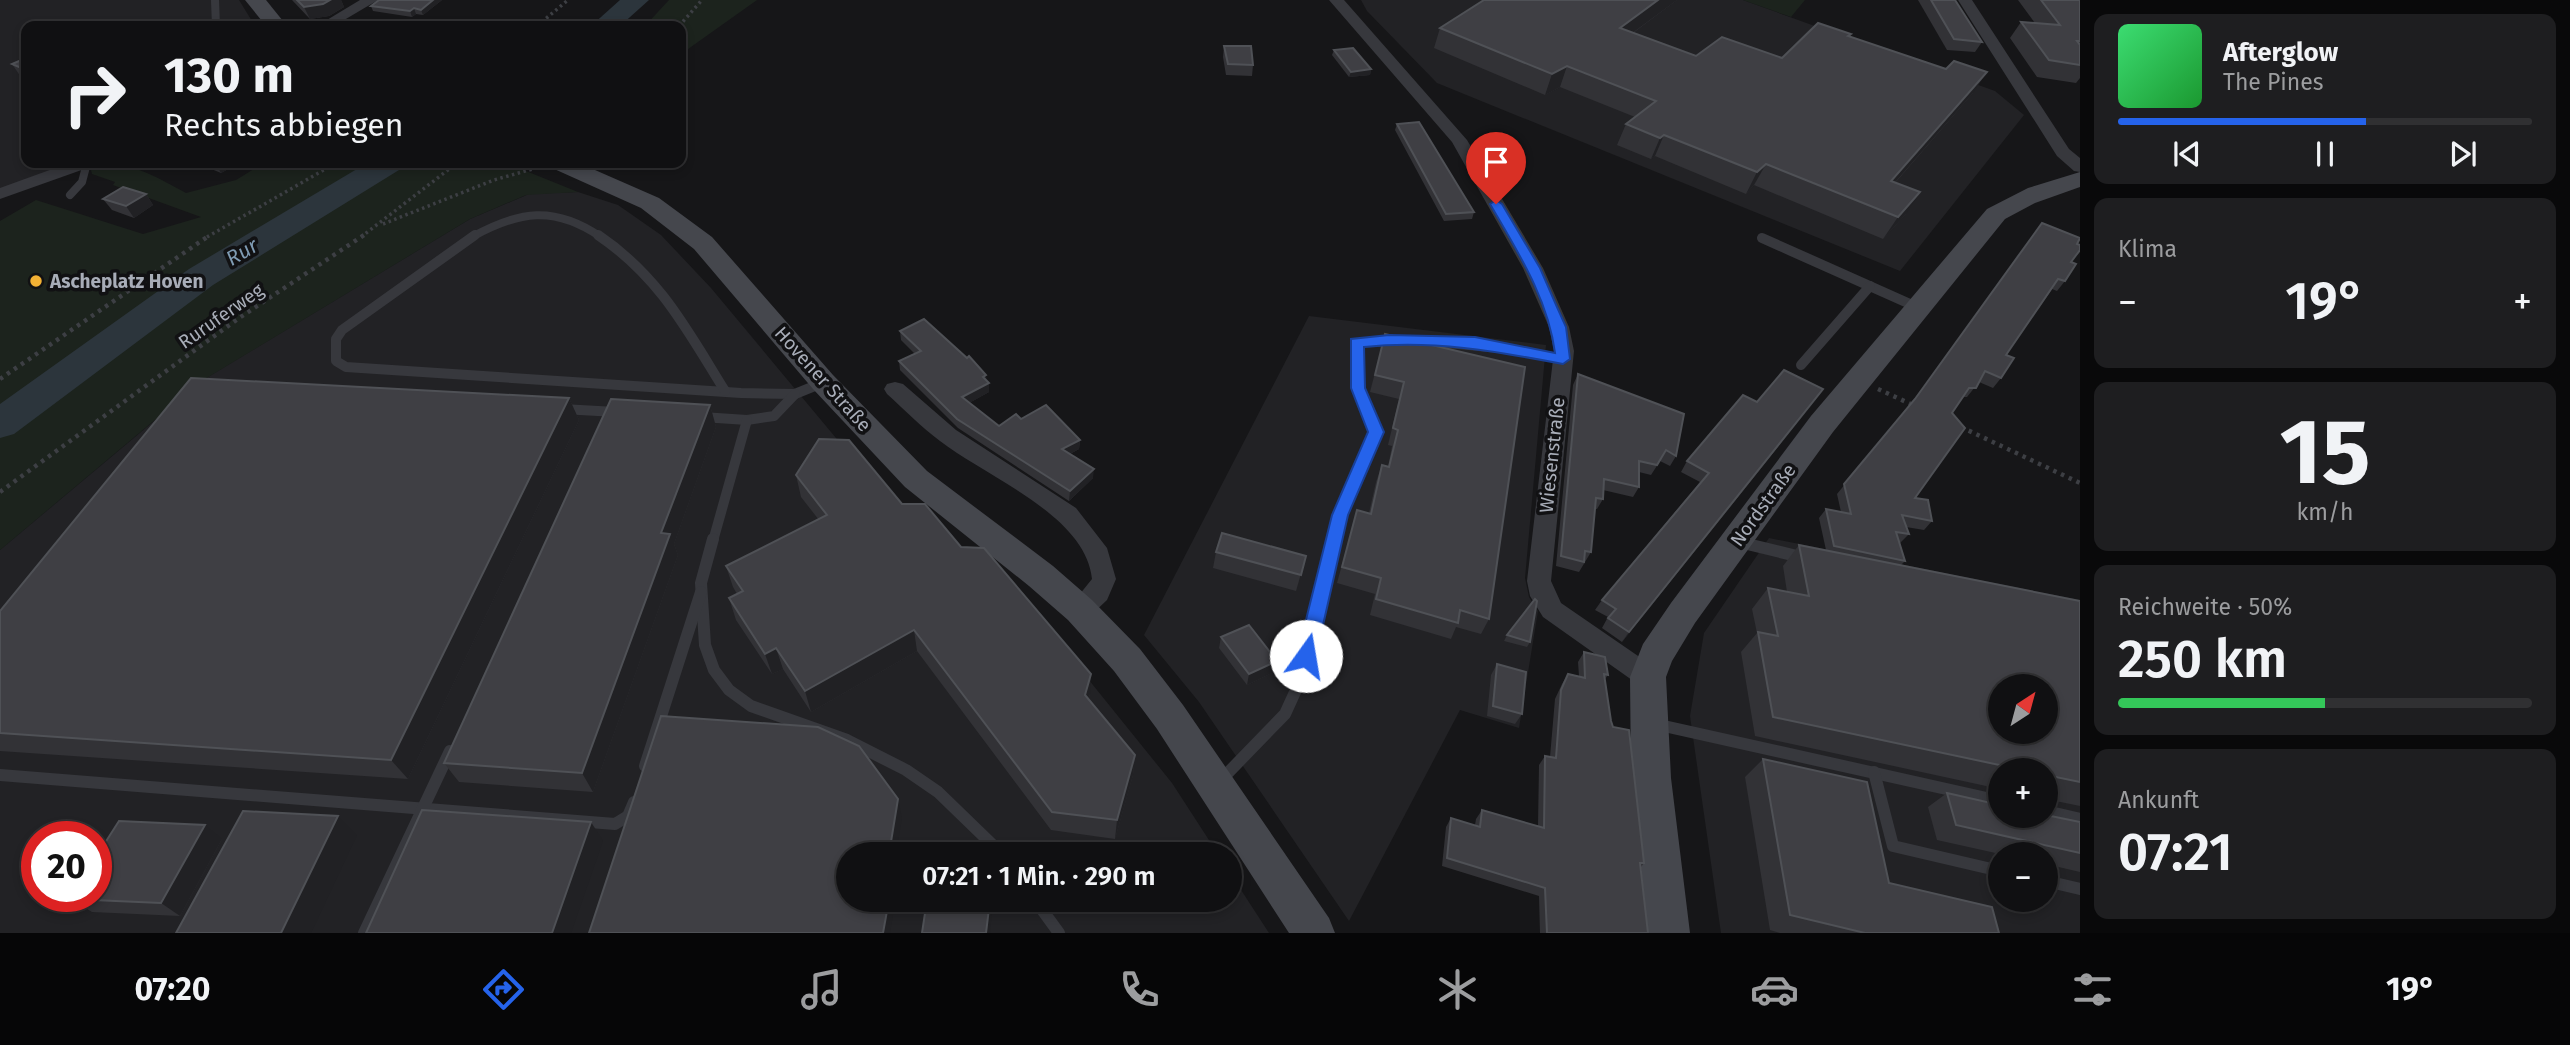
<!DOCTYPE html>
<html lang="de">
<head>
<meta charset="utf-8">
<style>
  body { margin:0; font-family:"Fira Sans",sans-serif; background:#1e1e20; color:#f1f3f6; height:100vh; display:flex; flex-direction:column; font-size:26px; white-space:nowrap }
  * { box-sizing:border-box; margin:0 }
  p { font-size:23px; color:#9c9d9f }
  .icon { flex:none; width:38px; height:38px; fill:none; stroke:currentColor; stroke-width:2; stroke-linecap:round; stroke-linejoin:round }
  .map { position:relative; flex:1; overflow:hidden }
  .drawer { display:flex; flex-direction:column; gap:14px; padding:14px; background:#09090a; width:490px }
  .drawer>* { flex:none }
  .hud { position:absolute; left:21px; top:21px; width:665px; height:147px; border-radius:14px; box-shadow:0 4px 10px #0003,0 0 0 2px #303032; background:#101012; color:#f1f3f6; overflow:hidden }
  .needle { width:46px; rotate:36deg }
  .buttons { position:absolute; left:1988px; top:674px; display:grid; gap:14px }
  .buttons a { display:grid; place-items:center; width:70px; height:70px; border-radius:50%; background:#101012; box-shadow:0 4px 10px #0003,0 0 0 2px #303032; font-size:35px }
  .speed { position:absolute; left:21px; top:821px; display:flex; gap:14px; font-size:35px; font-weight:700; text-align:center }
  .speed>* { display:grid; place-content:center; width:91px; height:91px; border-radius:50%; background:#101012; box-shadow:0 4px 10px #0003,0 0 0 2px #303032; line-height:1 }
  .speed .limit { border:10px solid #d22; background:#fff; color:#111 }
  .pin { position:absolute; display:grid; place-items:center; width:60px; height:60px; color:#fff; margin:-72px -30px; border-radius:50% 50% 50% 0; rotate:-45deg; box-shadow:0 0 7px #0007 }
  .pin .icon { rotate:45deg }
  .me { position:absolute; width:77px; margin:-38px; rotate:13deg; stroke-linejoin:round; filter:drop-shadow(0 0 5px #0008) }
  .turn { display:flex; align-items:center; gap:24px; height:147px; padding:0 28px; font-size:32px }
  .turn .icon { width:91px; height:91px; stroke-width:2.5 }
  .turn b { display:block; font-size:49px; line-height:60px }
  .big { font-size:52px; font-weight:600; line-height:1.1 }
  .drawer .card { flex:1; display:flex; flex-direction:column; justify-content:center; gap:10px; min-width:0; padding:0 24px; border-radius:14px; background:#1e1e20 }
  .drawer .dial { align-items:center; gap:0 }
  .dial b { font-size:91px; line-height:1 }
  .song { display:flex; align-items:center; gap:21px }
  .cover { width:84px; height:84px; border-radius:10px; background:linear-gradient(135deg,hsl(140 70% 55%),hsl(130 70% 35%)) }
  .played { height:7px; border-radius:4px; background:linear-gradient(90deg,#2563eb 60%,#303032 60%) }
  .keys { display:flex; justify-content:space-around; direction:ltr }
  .heat { display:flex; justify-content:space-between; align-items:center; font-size:38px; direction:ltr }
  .charge { height:10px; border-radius:5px; background:linear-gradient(90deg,#34c759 50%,#303032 0) }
  .trip { position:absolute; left:836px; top:842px; width:406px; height:70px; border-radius:35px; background:#101012; box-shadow:0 4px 10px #0003,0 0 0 2px #303032; font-weight:600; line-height:70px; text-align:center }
  .tabs { display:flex; height:112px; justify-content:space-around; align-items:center; background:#060607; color:#9c9d9f }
  .tabs .icon { width:49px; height:49px }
  .tabs .current { color:#2563eb }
  .tabs b { font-size:32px; color:#f1f3f6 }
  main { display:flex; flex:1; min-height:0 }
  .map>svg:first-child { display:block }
  .built { fill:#222225; fill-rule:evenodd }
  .green { fill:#1c231d }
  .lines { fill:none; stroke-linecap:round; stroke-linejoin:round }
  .river { fill:#2c353c; fill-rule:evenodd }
  .path-far1 { stroke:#3d3f44; stroke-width:3.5; stroke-dasharray:2.5 3.5; stroke-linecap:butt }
  .path { stroke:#3d3f44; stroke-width:4.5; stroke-dasharray:3.5 5; stroke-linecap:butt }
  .lane-far2 { stroke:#37383d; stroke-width:8 }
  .lane-far1 { stroke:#37383d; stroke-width:10 }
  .lane { stroke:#37383d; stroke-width:12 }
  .street { fill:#37383d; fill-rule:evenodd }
  .secondary { fill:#45474d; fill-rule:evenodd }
  .wall { fill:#323236 }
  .shaded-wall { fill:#212124 }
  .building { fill:#3f3f44; stroke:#4f5156; stroke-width:2; fill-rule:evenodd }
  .route { fill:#2563eb; stroke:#184099; stroke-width:2 }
  .poi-dot { fill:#f2b134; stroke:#111113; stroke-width:2.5 }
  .labels { text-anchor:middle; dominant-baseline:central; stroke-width:7; stroke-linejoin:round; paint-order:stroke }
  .poi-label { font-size:19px; font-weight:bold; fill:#a8adb8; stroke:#111113; text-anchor:start }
  .street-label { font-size:19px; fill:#a8adb8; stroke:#111113 }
  .water-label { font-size:21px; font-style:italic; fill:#7f9bb3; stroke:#111113 }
</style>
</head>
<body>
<main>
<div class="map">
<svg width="2080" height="933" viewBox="0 0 2080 933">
  <rect width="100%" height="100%" fill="#161618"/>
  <!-- built -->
  <g class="built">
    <polygon points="0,0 239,0 255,26 26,26 26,163 73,163 0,190"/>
    <polygon points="1361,0 1743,0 1995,91 2024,115 1900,271 1437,83 1367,11"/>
    <path d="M578 192 618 205 661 235 711 288 851 456 937 537 1022 597 1172 783 1218 854H849V900H1230V873L1269 933H0V550L203 380 470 219 529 194ZM37 836H96V896H37Z"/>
    <polygon points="1309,316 1546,345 1525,578 1529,597 1538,611 1519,728 1460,710 1349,921 1199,702 1144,635"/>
    <path d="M1769 538 2080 600V933H1721L1690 716 1704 633ZM2000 686H2046V732H2000ZM2000 770H2046V816H2000ZM2000 854H2046V900H2000Z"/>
  </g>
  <!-- green -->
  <g class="green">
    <polygon points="669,0 757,0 681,54 681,26 645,26"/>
    <polygon points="1743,0 1805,0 1791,17"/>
    <path d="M103 163C134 163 160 179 186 193L236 180 264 163H506L578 192 526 195 470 219 200 382 0 550V221L36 200 143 234 201 217 113 185 115 182 92 174 91 170Z"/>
  </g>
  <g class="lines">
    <!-- river -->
    <g class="river">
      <polygon points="620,0 649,0 620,26 591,26"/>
      <polygon points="367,163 403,163 399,170 213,285 14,434 0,438 0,404 189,269"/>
    </g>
    <!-- path-far1 -->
    <g class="path-far1">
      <polyline points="537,26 568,0"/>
      <polyline points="679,26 702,0"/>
      <polyline points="523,163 536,168"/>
      <polyline points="383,224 494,180 536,168"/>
      <polyline points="207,237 336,163"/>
      <polyline points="361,237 457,163"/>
    </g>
    <!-- path -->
    <g class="path">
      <polyline points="0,379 210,235"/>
      <polyline points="1878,389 1915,406"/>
      <polyline points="1961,427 2080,483"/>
      <polyline points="0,492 239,318 364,235"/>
    </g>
    <!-- lane-far2 -->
    <g class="lane-far2">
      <polyline points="215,0 216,26"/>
      <polyline points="70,195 82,182 87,163"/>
      <path d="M472 237C519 211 554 205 601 237"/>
    </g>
    <!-- lane-far1 -->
    <g class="lane-far1">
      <polyline points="475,235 342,330 336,339 336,361 346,367 741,393 795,394 822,383"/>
      <path d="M598 235C660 277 687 330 725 391"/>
      <polyline points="1762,238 1919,308"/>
      <polyline points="1801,365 1870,286"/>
      <polyline points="562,409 616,412"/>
      <polyline points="702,417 747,420 774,416 795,394"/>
      <polyline points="713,541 747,420"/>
      <path d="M1334 541 1340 515 1376 432 1358 388 1356 343C1426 338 1494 345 1563 359"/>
    </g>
    <!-- lane -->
    <g class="lane">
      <polyline points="713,539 701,583 705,645 714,670 729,690 751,706 847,740 906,770 938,792 1002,854"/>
      <polyline points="1739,542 1805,558"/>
      <polyline points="1655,724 2000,801"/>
      <polyline points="645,766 701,592"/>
      <polyline points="1874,772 1893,846 2000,871"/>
      <polyline points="0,775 615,824 628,816 634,802"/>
      <polyline points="1220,781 1285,714 1301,679 1334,539"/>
      <polyline points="2046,811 2080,819"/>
      <polyline points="2046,881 2080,889"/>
      <polyline points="1035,900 1059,933"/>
      <polyline points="364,933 450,751"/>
    </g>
    <!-- street -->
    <g class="street">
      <polygon points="360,0 378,0 334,26 317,26"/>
      <polygon points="1329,0 1344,0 1467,140 1543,268 1569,327 1574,351 1551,581 1561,603 1657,669 1661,677 1657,685 1648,688 1639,685 1543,617 1530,596 1527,581 1554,351 1549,327 1523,268 1452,142"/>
      <polygon points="1958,0 1972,0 2069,149 2080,158 2080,172 2074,171 2057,156"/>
      <polygon points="69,163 93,163 90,167 0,199 0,188"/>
      <path d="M895 382 903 384 956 430 1076 508 1107 548 1116 579 1107 600 1089 617 1080 620 1071 617 1067 610 1092 579C1086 515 986 477 940 441 921 427 905 410 887 394L884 389 887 384Z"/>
    </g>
    <!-- secondary -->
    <g class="secondary">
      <polygon points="245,0 266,0 287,26 266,26"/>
      <polygon points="548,163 579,163 659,198 712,237 833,375 927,471 1053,566 1092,600 1140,649 1183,705 1329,918 1335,933 1289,933 1157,729 1114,671 1068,620 1029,586 905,487 813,389 694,249 641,208 552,168"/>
      <polygon points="2080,172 2080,187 2035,203 2005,219 1833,432 1695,623 1672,661 1666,677 1671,778 1690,933 1648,933 1631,778 1630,677 1643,644 1671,603 1811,416 1987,209 2028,188"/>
    </g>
  </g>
  <!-- wall -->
  <g class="wall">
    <polygon points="292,0 341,0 344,7 329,16 310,19"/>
    <polygon points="442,0 423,15 416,14 412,17 373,11 371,6"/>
    <polygon points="1677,0 1633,33 1696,56 1782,58 1851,34 1850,37 1973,93 1895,183 1906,214 1883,239 1754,185 1746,194 1655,156 1651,159 1617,145 1626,124 1635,117 1560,87 1545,95 1434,48 1440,28"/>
    <polygon points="1918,0 1955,0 1982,42 1975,52 1947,50"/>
    <polygon points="2018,0 2080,0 2080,78 2076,83 2037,77 2010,38 2021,22 2035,23"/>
    <polygon points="1224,46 1253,65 1252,76 1226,75 1223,57"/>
    <polygon points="1334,50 1371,69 1370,75 1349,77 1332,55"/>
    <polygon points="26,58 26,81 23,80 12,64"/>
    <polygon points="1397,124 1474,212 1472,219 1444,221 1395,130"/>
    <polygon points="197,163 239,163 221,173"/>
    <polygon points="146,194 153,205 134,218 112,210 103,199"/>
    <polygon points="2077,244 2071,262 2065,281 2057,291 2052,289 2006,355 2001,378 1993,388 1979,382 1967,397 1962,397 1952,413 1915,498 1932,521 1924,530 1906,527 1909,534 1900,543 1905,561 1901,565 2080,601 2080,806 2046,799 2046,770 2000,770 2000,789 1755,736 1741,652 1757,633 1752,609 1768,588 1787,592 1783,566 1799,545 1826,550 1819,518 1826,509 1841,512 1837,494 1910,405"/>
    <polygon points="900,331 987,381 989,392 969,403 999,426 1021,419 1080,440 1079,449 1070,454 1093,478 1069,501 958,428 900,370 899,361 915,354 901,340"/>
    <polygon points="1385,334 1525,367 1489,619 1481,634 1456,627 1451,639 1370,615 1375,594 1337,583 1357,510 1369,513 1376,482 1382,465 1388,467 1392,446 1388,445 1399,399 1370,392"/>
    <polygon points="1578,374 1676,456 1670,466 1660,461 1651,475 1639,472 1639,487 1633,497 1603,490 1603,499 1597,509 1595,509 1591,552 1579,572 1556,566 1573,385"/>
    <polygon points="1823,389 1758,472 1622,642 1602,628 1608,617 1595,610 1602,600 1700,482 1681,472 1687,461 1757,402"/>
    <polygon points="569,398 579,420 408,779 0,751 0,611"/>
    <polygon points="710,405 716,427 674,544 678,555 593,792 459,782 444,763"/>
    <polygon points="796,475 902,504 961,547 1090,694 1088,700 1135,755 1133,775 1115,839 1051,830 917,651 811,712 783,669 772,674 736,620 729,598 737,594 733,587 726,566 819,520 801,497"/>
    <polygon points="1216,552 1306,556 1296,591 1213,568"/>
    <polygon points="1507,635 1530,642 1527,647 1504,641"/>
    <polygon points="1221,637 1274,672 1247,685 1219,648"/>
    <polygon points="1584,652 1608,675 1605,679 1611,721 1644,863 1641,867 1648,933 1540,933 1539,896 1442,866 1446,827 1451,818 1475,825 1476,819 1482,810 1538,826 1539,765 1545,756 1550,757 1555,699 1562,684 1568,674 1579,676 1578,662"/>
    <polygon points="1497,664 1522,714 1515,724 1487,716 1491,675"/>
    <polygon points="1763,759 1889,883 1999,933 1780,933 1770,930 1745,777"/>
    <polygon points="1947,793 2080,822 2080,872 2046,864 2046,854 2000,854 1937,840 1928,807"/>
    <polygon points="222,839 180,916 92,912 71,899"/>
  </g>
  <!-- shaded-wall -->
  <g class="shaded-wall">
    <polygon points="330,0 341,0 344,7 329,16 310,19 304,7"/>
    <polygon points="433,0 442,0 423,15 421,10"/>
    <polygon points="1658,0 1677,0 1612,48 1620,28"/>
    <polygon points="414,8 416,14 412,17 410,11"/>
    <polygon points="1567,66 1560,87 1545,95 1552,74"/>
    <polygon points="1371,69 1370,75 1349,77 1351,72"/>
    <polygon points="1987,72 1973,93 1877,203 1891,181"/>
    <polygon points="1664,135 1655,156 1651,159 1660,138"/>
    <polygon points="215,163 239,163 221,173"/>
    <polygon points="1766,164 1754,185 1746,194 1757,172"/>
    <polygon points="1920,192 1906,214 1883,239 1898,217"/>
    <polygon points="146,194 153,205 134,218 126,206"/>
    <polygon points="986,375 987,384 989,383 989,392 962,407 962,397"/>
    <polygon points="1823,389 1758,472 1622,642 1629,632"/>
    <polygon points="569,398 579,420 408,779 391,760"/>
    <polygon points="710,405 716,427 674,544 678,555 593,792 582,773 661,533"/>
    <polygon points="1080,440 1079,449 1062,458 1062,449"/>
    <polygon points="1094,469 1093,478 1069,501 1070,491"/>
    <polygon points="914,630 917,651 811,712 805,691"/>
    <polygon points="776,648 783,669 772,674 765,654"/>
    <polygon points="1277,661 1274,672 1247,685 1249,674"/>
    <polygon points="1091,674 1090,694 1083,715 1085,695"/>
    <polygon points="1135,755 1133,775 1115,839 1117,820"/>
    <polygon points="898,799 902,818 896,854 889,854"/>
    <polygon points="338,816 357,835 311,933 281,933"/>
    <polygon points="591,822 603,841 571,933 552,933"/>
    <polygon points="205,825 222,839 180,916 161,903"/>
    <polygon points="889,900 894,900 895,903 890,933 883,933"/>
    <polygon points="990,900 993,900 990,933 986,933"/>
  </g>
  <!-- building -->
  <g class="building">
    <polygon points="297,0 330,0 323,4 304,7"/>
    <polygon points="379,0 433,0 421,10 414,8 410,11 371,6"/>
    <polygon points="1484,0 1658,0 1620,28 1696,56 1722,37 1782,58 1818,23 1851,34 1848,36 1946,69 1954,61 1987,72 1891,181 1920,192 1898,217 1766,164 1757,172 1664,135 1660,138 1626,124 1656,101 1567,66 1552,74 1440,28"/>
    <polygon points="1931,0 1955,0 1982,42 1954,39"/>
    <polygon points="2041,0 2080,0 2080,41 2077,41 2080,45 2080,65 2049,60 2021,22 2060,25"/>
    <polygon points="1224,46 1251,46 1253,65 1228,64"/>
    <polygon points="1353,48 1371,69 1351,72 1334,50"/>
    <polygon points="26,58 26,70 12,64"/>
    <polygon points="1419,122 1474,212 1446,214 1397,124"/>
    <polygon points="123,187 146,194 126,206 103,199"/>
    <polygon points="2042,223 2080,238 2077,244 2080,245 2080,250 2071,262 2076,264 2065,281 2058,279 2006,355 2014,358 2001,378 1985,371 1976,388 1969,388 1952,413 1965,428 1915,498 1928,500 1932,521 1902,515 1909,534 1896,532 1905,561 1834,546 1826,509 1851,514 1844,484 1915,399"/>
    <polygon points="924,319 967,358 969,356 986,375 983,377 989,383 962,397 999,426 1016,414 1021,419 1046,405 1080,440 1062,449 1094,469 1070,491 957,419 899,361 921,351 900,331"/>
    <polygon points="1385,334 1525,367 1489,619 1460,610 1458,623 1376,599 1381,578 1342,567 1357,510 1371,514 1382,465 1389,467 1398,430 1393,428 1404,382 1375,375"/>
    <polygon points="1784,370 1823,389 1629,632 1608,618 1616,609 1602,600 1709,473 1687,461 1743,395 1757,402"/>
    <polygon points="1578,374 1684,414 1676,456 1666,450 1657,465 1639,461 1639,487 1604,479 1603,499 1596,498 1591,552 1585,551 1584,562 1561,556"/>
    <polygon points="191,378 569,398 391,760 0,733 0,611"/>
    <polygon points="611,399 710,405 661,533 670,534 582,773 444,763"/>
    <polygon points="819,439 849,440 902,504 925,504 961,547 984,548 1091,674 1085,695 1135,755 1117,820 1052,812 914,630 805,691 776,648 765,654 729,598 743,591 726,566 827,515 796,475"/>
    <polygon points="1222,533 1306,556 1301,575 1216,552"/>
    <path d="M1799 545 2080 601V782L2046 775V770H2023L1773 717 1758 632 1778 636 1768 588 1809 596ZM2000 686H2046V732H2000Z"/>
    <polygon points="1535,599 1537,601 1530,642 1507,635"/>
    <polygon points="1249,625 1277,661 1249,674 1221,637"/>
    <polygon points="1584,652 1605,657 1608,675 1604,674 1611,721 1613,727 1629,730 1644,863 1640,863 1648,933 1547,933 1545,888 1447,858 1451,818 1480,827 1482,810 1544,828 1545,756 1556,758 1561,690 1568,674 1585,678"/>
    <polygon points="1497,664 1526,672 1522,714 1493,706"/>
    <polygon points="661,716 818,727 859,746 898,799 889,854 849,854 849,900 889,900 883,933 589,933"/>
    <polygon points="1763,759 1867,782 1889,883 1992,907 1999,933 1865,933 1790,915"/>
    <polygon points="1947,793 2000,805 2000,816 2046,815 2080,822 2080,853 1956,825"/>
    <polygon points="422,810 591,822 552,933 366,933"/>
    <polygon points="243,811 338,816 281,933 176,933"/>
    <polygon points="119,821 205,825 161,903 71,899 72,896 96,896 96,857"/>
    <polygon points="927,900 990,900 986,933 922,933"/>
  </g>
  <!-- route -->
  <path class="route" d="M1496 200 1502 204 1540 268 1557 307 1566 327 1570 359 1563 364C1495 351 1433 340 1364 347L1365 388 1384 432 1348 515 1316 656 1313 661 1306 664 1300 661 1297 656 1332 515 1368 432 1351 388V339L1389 335 1475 337 1555 353C1548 298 1517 251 1490 204Z"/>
  <!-- markers -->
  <circle class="poi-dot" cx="36" cy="281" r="7"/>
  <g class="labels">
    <!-- poi labels -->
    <g class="poi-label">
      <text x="50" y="281">Ascheplatz Hoven</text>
    </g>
    <!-- street labels -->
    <g class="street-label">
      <text transform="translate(221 316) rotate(-35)">Ruruferweg</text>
      <text transform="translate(823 379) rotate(48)">Hovener Straße</text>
      <text transform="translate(1552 455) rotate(-84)">Wiesenstraße</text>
      <text transform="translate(1763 505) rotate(-54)">Nordstraße</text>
    </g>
    <!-- water labels -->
    <g class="water-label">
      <text transform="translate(242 252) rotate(-31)">Rur</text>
    </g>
  </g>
</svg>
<div class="buttons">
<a><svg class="needle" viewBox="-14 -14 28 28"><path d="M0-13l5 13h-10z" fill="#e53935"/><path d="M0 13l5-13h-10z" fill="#9c9d9f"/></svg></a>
<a>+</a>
<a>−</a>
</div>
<div class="speed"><div class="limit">20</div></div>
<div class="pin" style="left:1496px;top:204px;background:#d93025"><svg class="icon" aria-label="arrive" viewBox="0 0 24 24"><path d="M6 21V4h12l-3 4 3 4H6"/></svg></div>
<svg class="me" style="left:1306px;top:656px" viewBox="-20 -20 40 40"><circle r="19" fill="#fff"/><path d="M0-13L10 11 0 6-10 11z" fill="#2563eb"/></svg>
<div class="trip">07:21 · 1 Min. · 290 m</div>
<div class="hud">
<div class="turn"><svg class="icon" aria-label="right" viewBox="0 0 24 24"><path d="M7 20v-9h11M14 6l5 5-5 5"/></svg><div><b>130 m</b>Rechts abbiegen</div></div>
</div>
</div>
<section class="drawer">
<div class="card">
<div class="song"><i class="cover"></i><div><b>Afterglow</b><p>The Pines</p></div></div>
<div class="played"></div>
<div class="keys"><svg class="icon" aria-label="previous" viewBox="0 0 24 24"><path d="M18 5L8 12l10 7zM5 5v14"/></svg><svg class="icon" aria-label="pause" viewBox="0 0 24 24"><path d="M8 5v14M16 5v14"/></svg><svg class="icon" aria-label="next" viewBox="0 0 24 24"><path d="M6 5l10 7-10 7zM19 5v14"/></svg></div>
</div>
<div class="card"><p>Klima</p>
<div class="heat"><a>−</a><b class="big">19°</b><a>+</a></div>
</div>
<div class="card dial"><b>15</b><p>km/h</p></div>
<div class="card"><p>Reichweite · 50%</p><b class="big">250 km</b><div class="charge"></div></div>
<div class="card"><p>Ankunft</p><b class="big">07:21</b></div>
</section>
</main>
<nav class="tabs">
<b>07:20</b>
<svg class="icon current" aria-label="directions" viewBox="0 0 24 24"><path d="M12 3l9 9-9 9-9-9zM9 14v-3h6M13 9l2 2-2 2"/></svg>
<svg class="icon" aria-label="music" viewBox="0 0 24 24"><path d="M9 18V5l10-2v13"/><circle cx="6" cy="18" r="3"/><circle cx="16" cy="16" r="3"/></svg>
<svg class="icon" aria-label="phone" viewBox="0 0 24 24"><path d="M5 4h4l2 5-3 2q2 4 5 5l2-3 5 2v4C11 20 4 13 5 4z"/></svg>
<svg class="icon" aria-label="climate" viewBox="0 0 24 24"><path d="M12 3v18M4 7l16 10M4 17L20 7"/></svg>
<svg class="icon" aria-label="car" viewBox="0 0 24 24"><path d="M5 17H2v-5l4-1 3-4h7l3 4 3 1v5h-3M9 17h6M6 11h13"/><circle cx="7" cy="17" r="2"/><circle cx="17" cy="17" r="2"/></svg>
<svg class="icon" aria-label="filters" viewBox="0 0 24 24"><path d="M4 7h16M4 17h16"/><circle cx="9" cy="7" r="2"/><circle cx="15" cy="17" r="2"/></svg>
<b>19°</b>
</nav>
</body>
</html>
